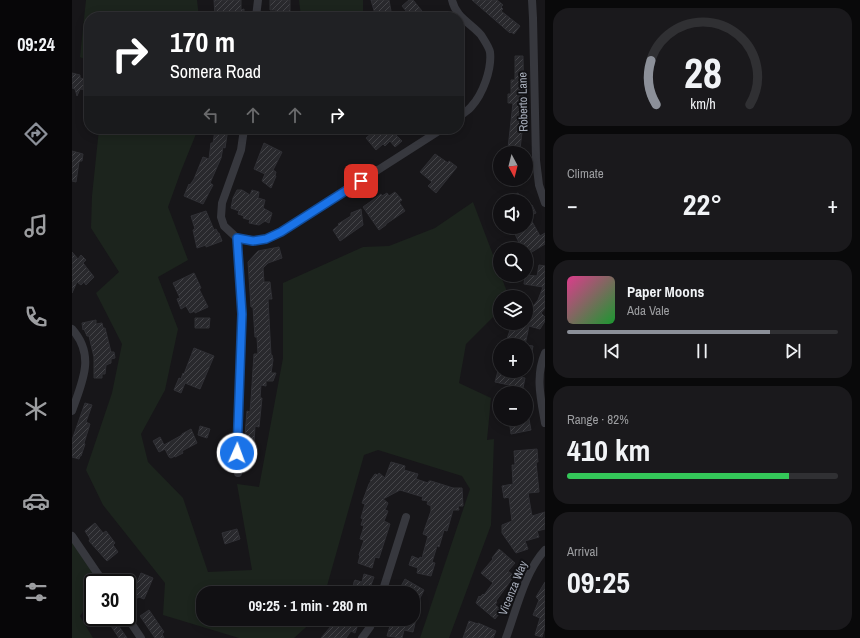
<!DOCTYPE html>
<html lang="en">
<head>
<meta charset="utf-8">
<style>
  body { margin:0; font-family:"Archivo Narrow",sans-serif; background:#1a191c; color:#f1f3f6; height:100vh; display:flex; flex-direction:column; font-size:15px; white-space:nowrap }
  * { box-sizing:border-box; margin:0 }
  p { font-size:13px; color:#9c9da0 }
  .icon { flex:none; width:22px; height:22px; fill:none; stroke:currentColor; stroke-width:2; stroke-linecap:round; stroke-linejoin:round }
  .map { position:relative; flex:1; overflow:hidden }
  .side { display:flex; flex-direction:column; gap:8px; padding:8px; background:#09090a; width:315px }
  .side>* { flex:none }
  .guide { position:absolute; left:12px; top:12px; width:380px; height:122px; border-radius:16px; box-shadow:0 2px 10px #0003,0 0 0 1px #303033; background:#202124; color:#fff; overflow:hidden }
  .needle { width:26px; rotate:173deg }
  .tools { position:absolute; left:421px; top:146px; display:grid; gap:8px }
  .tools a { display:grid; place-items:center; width:40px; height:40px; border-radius:50%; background:#111013; box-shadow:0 2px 10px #0003,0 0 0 1px #303033; font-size:20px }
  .speed { position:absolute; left:12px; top:574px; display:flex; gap:8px; font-size:20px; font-weight:700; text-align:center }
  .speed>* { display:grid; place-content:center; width:52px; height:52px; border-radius:50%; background:#111013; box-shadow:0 2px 10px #0003,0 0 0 1px #303033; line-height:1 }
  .speed .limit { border:2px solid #111; border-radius:6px; background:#fff; color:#111 }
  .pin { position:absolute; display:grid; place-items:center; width:34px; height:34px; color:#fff; margin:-17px; border-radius:8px; box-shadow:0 2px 6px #0006 }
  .me { position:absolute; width:44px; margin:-22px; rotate:2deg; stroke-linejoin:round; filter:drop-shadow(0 0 3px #0008) }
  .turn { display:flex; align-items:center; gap:14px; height:84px; padding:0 20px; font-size:18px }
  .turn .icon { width:52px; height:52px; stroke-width:2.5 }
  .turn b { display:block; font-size:28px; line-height:34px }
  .lanes { display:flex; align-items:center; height:38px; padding:0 20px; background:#0003; justify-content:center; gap:20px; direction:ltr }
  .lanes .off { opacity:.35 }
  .big { font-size:30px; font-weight:800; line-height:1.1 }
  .side .tile { flex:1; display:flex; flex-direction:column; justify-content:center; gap:6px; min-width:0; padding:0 14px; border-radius:16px; background:#1a191c }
  .side .dial { align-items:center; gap:0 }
  .dial svg { height:104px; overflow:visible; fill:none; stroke:#303033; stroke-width:7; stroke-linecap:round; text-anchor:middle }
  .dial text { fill:#f1f3f6; stroke:none }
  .song { display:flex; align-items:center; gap:12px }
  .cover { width:48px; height:48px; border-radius:6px; background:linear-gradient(135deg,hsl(330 70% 55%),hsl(130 70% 35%)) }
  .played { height:4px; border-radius:2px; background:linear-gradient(90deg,#8c9099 75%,#303033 75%) }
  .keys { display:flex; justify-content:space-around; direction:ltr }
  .heat { display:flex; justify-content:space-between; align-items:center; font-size:22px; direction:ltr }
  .charge { height:6px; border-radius:3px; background:linear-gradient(90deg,#34c759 82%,#303033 0) }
  .trip { position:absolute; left:124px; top:586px; width:224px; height:40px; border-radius:16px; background:#111013; box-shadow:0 2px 10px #0003,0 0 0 1px #303033; font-weight:800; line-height:40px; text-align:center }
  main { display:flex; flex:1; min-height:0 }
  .menu { display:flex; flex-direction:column; width:72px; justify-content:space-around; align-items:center; background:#070608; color:#9c9da0 }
  .menu .icon { width:28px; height:28px }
  .menu .selected { color:#8c9099 }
  .menu b { font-size:18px; color:#f1f3f6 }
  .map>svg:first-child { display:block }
  .green { fill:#1c241d }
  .building { fill:url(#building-hatch); stroke:#303035 }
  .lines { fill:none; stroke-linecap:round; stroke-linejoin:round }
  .street { stroke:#37383e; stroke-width:8 }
  .route-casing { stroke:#114b97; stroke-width:10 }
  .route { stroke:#1a73e8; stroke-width:7 }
  .labels { text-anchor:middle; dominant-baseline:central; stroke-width:4; stroke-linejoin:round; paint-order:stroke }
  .street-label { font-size:12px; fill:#a7adba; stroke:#111114 }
</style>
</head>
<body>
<main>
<nav class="menu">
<b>09:24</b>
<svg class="icon selected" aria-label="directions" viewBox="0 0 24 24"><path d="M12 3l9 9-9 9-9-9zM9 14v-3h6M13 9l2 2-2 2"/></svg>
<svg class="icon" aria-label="music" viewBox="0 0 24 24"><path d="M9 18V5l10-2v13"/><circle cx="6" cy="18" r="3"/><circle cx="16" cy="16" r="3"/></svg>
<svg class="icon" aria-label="phone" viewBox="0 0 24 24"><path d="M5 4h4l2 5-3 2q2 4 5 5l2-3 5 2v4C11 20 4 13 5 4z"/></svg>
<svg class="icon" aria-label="climate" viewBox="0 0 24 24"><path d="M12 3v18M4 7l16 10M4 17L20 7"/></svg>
<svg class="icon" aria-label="car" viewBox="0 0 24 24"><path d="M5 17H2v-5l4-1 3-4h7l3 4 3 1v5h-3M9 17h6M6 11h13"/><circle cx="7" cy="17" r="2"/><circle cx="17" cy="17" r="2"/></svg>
<svg class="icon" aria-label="filters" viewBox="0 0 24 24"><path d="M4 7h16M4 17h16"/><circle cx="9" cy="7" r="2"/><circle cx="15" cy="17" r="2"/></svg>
</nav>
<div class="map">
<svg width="473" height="638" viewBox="0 0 473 638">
  <defs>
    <pattern id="building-hatch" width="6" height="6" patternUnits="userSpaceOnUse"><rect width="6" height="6" fill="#29292d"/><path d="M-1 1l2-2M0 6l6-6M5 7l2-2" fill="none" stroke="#454549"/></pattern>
  </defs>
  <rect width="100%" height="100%" fill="#171619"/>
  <!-- green -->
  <g class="green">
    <polygon points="14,0 125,0 127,17 17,17 17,61 8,57"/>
    <polygon points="227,0 291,0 291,12 293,17 229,17"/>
    <polygon points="27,129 126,129 109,171 96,207 116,260 86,277 106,329 93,390 69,434 76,462 111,498 136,572 180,570 165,484 187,487 211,358 211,283 291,247 317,246 363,228 401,202 437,297 428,297 428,310 394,344 387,383 419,398 415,440 422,439 419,525 377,638 348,638 398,489 390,476 306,450 292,455 253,593 131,593 131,619 243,619 222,638 167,638 91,615 93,583 31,505 14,470 40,393 50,344 24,293 47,272 19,228 20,196"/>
    <polygon points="0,536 32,583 21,583 21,598 8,616 21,638 0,638"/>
  </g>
  <!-- building -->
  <g class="building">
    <polygon points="142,0 169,0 169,10 172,9 172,16 143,17"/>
    <polygon points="198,0 218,0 218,17 203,17 204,10 198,10"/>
    <polygon points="299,0 317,0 319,11 305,15 304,13 303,14"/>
    <polygon points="337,0 341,0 350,11 344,17 339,17 330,6"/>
    <polygon points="400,0 425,0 431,5 429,7 431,9 429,11 448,26 442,34 439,32 438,33"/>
    <polygon points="443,56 451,56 452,116 448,149 436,148 441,103 436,103 436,94 439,94 439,80 443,80"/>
    <polygon points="0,73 8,75 8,78 17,80 17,90 8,89 5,96 3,89 0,88"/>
    <polygon points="156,129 153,148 151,147 149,158 138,183 141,185 131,204 112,196 117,184 118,185 122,179 131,157 137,159 139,143 141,143 143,130"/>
    <polygon points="305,129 318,129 330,141 323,147 318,141 313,146 311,144 304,150 294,138"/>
    <polygon points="192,143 210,152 201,170 204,172 203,176 204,176 199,188 190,181 193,174 182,169"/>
    <polygon points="0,151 11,154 10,161 8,161 7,162 4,182 0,181"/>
    <polygon points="363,154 376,163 377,161 385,167 364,193 356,186 360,182 348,172"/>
    <polygon points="165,190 170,190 178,195 180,190 187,192 186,198 193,200 191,208 200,213 197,223 193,221 187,225 177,223 178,220 171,218 172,216 166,214 167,211 159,208 161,198"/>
    <polygon points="323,192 330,200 327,202 333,211 314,224 314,225 307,230 291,207 309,194 310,196 315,193 317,196"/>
    <polygon points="446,193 449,201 429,201"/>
    <polygon points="460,205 464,213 457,216 468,236 473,233 473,244 455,255 454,249 450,249 442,232 451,227 454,227 454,207"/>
    <polygon points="289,209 291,225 268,241 261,230 267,225 266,224 279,216 279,213"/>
    <polygon points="134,211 142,230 144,229 146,233 147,233 150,241 134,247 134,245 125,248 121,230 123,229 119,216"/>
    <polygon points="207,247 210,258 196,263 191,268 192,282 198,282 199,292 200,299 196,299 199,355 200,355 201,360 199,373 204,373 201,381 194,381 194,386 189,385 188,398 190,398 187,427 183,426 181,462 171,461 175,411 178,412 179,400 182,354 186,354 185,337 183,337 181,307 179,307 176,262 186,251"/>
    <polygon points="0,252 6,259 9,255 14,260 11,263 22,277 14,285 12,282 9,285 5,282 0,293"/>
    <polygon points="467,265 473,266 473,308 469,313 473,317 473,321 468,329 457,326 453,345 433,345 438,330 445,331 449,323 454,323 454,308 462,305 466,300 471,287 452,284 453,275 465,276"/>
    <polygon points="122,273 129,288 127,289 136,307 123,313 123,311 118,313 114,306 109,309 105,299 108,298 101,283"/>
    <polygon points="123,318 138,318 137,328 123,328"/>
    <polygon points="24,320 24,324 30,323 31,328 33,328 39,352 42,352 43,358 39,359 39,363 34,365 33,374 30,374 30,378 22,378 22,357 17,336 15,336 12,329 11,330 10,323"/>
    <polygon points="454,345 461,346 457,366 454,365"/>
    <polygon points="122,348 142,356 128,389 113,383 109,393 102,390 107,378 109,379 111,373 112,374"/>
    <polygon points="426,371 446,371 445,376 453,378 451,388 423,382"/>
    <polygon points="13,403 20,405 14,422 18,424 12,443 13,444 9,456 8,456 7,459 0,457 0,440"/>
    <polygon points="437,419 457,419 459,430 439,434"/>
    <polygon points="128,426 138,429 135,438 126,435"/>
    <polygon points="119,429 125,443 110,451 111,453 103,457 103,456 99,458 97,457 93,449 87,452 81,441 88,437 92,445 110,435 110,434"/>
    <polygon points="465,449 466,462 464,462 467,492 456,493 460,516 473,512 473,529 465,531 467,537 453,541 456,549 444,553 430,533 430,525 440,521 437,497 432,498 430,486 441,484 440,465 443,465 442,451"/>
    <polygon points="319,462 333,466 332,470 346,474 344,479 356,483 357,481 359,481 381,488 390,488 391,506 386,506 387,510 381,510 375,531 372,530 367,547 365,546 360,562 363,563 359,576 345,573 346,568 337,565 340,556 347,559 348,557 350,558 356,536 351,534 359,511 359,506 355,504 356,501 350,500 351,497 328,490 311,499 316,503 313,510 316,511 312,521 318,524 307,558 303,557 300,568 286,563 288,556 287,555 292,540 288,539 292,526 289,525 291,519 289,518 293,504 290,503 297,484 299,481 298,481 303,474 306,475 307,473 313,478"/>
    <polygon points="23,523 31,533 34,531 43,543 41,545 46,552 35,561 17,541 18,539 13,531"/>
    <polygon points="165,529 168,539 153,544 150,533"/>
    <polygon points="427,549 443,563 436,571 442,576 424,601 425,602 423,605 430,610 423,619 404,603 407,596 408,597 411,594 412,595 421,583 409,573 421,559 420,558"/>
    <polygon points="69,573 81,578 72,599 67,597 59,602 55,596 55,592 63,587"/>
    <polygon points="292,574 302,577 296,593 280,593 282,582 283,580 290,582"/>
    <polygon points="333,579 352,590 341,612 341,593 327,593 330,589 328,588"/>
    <polygon points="473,582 473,628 470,637 463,635 468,618 461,615 467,600 464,597"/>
    <polygon points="77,610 92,632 90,634 92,638 83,638 68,616"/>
    <polygon points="33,617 44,617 48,623 46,625 55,638 47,638"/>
    <polygon points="265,619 288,619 283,633 279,631 274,638 249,638"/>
    <polygon points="320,619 344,619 341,632 332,630 330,638 315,636"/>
    <polygon points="397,621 406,624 406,623 424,631 421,638 391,638"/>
  </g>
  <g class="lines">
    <!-- street -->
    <g class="street">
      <path d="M380 0C384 18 399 23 409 35 412 40 417 47 418 52 420 69 411 94 399 107 396 111 391 113 387 117"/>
      <polyline points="460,0 461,18 464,160 467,185 473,203"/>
      <polyline points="184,17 186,0"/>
      <path d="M165 238C186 242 190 241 209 232L370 129"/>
      <path d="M0 329C24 356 10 382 0 411"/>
      <path d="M473 353C463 376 469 400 473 423"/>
      <polyline points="166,473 165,453 170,314 165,238 152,226 149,217 150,203 169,150 172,129"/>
      <polyline points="0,536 32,583"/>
      <polyline points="310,593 334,517"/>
      <polyline points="55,617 69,638"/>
      <polyline points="290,638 298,627 301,619"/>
      <path d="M434 638C444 611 453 571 473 550"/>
    </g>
  </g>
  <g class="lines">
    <defs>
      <polyline id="route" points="165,453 170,314 165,238 181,241 194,239 209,232 289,181"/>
    </defs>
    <!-- route casing -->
    <use href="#route" class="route-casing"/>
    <!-- route -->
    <use href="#route" class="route"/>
  </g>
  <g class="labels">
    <!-- street labels -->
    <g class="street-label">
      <text transform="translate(451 102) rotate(-91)">Roberto Lane</text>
      <text transform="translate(441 588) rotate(-68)">Vicenza Way</text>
    </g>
  </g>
</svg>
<div class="tools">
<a><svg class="needle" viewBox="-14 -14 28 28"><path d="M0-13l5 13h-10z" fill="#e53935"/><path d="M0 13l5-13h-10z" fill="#9c9da0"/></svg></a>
<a><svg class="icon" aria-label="sound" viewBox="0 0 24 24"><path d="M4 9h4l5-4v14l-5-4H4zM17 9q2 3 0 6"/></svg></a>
<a><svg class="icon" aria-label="search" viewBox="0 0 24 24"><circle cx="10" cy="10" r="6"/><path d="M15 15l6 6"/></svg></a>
<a><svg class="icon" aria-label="layers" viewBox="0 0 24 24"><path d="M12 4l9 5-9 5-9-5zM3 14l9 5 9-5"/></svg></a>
<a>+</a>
<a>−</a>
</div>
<div class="speed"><div class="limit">30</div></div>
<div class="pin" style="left:289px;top:181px;background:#d93025"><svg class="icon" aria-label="arrive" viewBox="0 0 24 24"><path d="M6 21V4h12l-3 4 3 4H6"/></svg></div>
<svg class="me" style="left:165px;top:453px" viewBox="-20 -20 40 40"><circle r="17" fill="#1a73e8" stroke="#fff" stroke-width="3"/><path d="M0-11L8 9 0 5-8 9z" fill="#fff"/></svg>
<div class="trip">09:25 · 1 min · 280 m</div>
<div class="guide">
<div class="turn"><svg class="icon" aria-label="right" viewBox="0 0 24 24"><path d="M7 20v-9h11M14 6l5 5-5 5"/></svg><div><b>170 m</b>Somera Road</div></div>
<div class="lanes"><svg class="icon off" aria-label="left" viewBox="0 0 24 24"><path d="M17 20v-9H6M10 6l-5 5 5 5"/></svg><svg class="icon off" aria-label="ahead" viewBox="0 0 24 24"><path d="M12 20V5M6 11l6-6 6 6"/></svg><svg class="icon off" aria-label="ahead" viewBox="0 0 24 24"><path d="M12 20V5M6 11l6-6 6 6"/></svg><svg class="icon" aria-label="right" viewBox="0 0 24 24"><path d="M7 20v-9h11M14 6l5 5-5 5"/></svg></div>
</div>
</div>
<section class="side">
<div class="tile dial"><svg viewBox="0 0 100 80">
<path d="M14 69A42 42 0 1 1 86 69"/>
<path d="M14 69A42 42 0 0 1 10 35" stroke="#8c9099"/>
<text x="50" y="56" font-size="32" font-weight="700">28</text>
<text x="50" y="72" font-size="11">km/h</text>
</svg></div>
<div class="tile"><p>Climate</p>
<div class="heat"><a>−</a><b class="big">22°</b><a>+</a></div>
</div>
<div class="tile">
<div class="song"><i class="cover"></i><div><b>Paper Moons</b><p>Ada Vale</p></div></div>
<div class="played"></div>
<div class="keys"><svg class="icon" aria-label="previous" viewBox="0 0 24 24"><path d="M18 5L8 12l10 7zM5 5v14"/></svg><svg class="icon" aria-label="pause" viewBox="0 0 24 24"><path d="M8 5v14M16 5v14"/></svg><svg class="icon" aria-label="next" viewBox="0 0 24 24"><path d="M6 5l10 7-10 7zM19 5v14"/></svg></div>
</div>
<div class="tile"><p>Range · 82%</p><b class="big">410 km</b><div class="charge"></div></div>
<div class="tile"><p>Arrival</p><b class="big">09:25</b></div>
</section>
</main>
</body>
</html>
